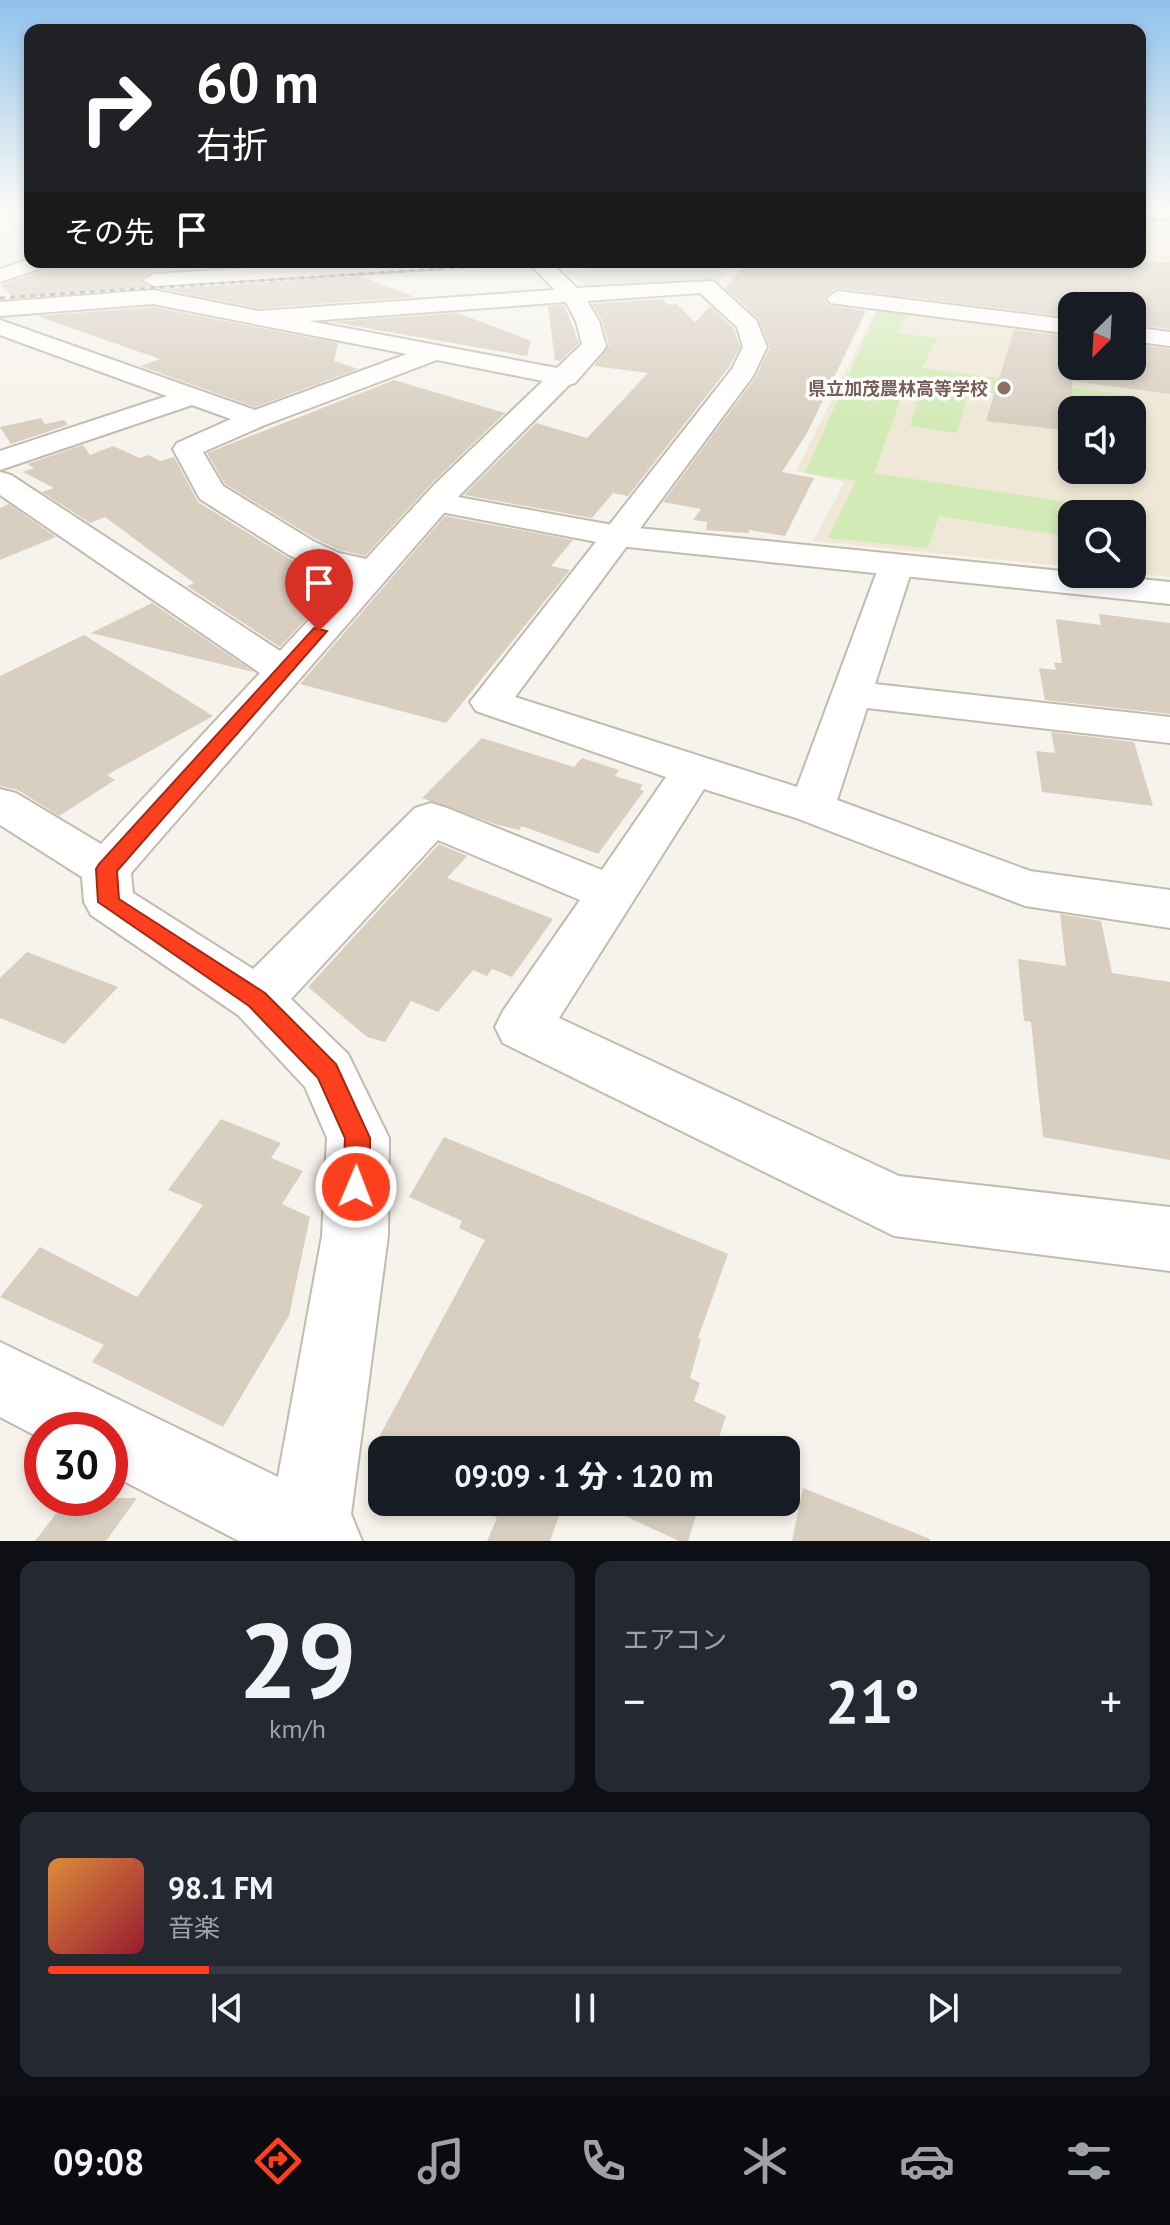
<!DOCTYPE html>
<html lang="ja">
<head>
<meta charset="utf-8">
<style>
  body { margin:0; font-family:"PT Sans","Noto Sans JP",sans-serif; background:#242831; color:#f1f3f6; height:100vh; display:flex; flex-direction:column; font-size:30px; white-space:nowrap }
  * { box-sizing:border-box; margin:0 }
  p { font-size:26px; color:#9ea1a6 }
  .icon { flex:none; width:44px; height:44px; fill:none; stroke:currentColor; stroke-width:2; stroke-linecap:round; stroke-linejoin:round }
  .map { position:relative; height:1541px; overflow:hidden }
  .panel { display:flex; flex-direction:column; gap:20px; padding:20px; background:#0d0f14; flex:1 }
  .panel>* { flex:none }
  .hud { position:absolute; left:24px; top:24px; width:1122px; height:244px; border-radius:16px; box-shadow:0 4px 12px #0003; background:#202124; color:#fff; overflow:hidden }
  .needle { width:52px; rotate:204deg }
  .buttons { position:absolute; left:1058px; top:292px; display:grid; gap:16px }
  .buttons a { display:grid; place-items:center; width:88px; height:88px; border-radius:16px; background:#171b24; box-shadow:0 4px 12px #0003; font-size:40px }
  .speed { position:absolute; left:24px; top:1412px; display:flex; gap:16px; font-size:40px; font-weight:700; text-align:center }
  .speed>* { display:grid; place-content:center; width:104px; height:104px; border-radius:50%; background:#171b24; box-shadow:0 4px 12px #0003; line-height:1 }
  .speed .limit { border:12px solid #d22; background:#fff; color:#111 }
  .pin { position:absolute; display:grid; place-items:center; width:68px; height:68px; color:#fff; margin:-82px -34px; border-radius:50% 50% 50% 0; rotate:-45deg; box-shadow:0 0 8px #0007 }
  .pin .icon { rotate:45deg }
  .me { position:absolute; width:88px; margin:-44px; rotate:1deg; stroke-linejoin:round; filter:drop-shadow(0 0 6px #0008) }
  .turn { display:flex; align-items:center; gap:28px; height:168px; padding:0 40px; font-size:36px }
  .turn .icon { width:104px; height:104px; stroke-width:2.5 }
  .turn b { display:block; font-size:56px; line-height:68px }
  .then { display:flex; align-items:center; height:76px; padding:0 40px; background:#0003; gap:16px; font-size:30px }
  .big { font-size:60px; font-weight:800; line-height:1.1 }
  .panel .widget { flex:1; display:flex; flex-direction:column; justify-content:center; gap:12px; min-width:0; padding:0 28px; border-radius:16px; background:#242831 }
  .panel .dial { align-items:center; gap:0 }
  .dial b { font-size:104px; line-height:1 }
  .song { display:flex; align-items:center; gap:24px }
  .cover { width:96px; height:96px; border-radius:12px; background:linear-gradient(135deg,hsl(30 70% 55%),hsl(350 70% 35%)) }
  .played { height:8px; border-radius:4px; background:linear-gradient(90deg,#fc3f1d 15%,#363941 15%) }
  .keys { display:flex; justify-content:space-around; direction:ltr }
  .heat { display:flex; justify-content:space-between; align-items:center; font-size:44px; direction:ltr }
  .panel .tiles { flex:1; display:grid; gap:20px; grid-template-columns:1fr 1fr }
  .widget:last-child { grid-column:span 2 }
  .trip { position:absolute; left:368px; top:1436px; width:432px; height:80px; border-radius:16px; background:#171b24; box-shadow:0 4px 12px #0003; font-weight:800; line-height:80px; text-align:center }
  .dock { display:flex; height:128px; justify-content:space-around; align-items:center; background:#090b0e; color:#9ea1a6 }
  .dock .icon { width:56px; height:56px }
  .dock .active { color:#fc3f1d }
  .dock b { font-size:36px; color:#f1f3f6 }
  .map>svg:first-child { display:block }
  .education { fill:#efe8d6; fill-rule:evenodd }
  .green { fill:#d2eab5 }
  .parking { fill:#e5e3e0 }
  .building { fill:#d8cfc1 }
  .lines { fill:none; stroke-linecap:round; stroke-linejoin:round }
  .minor-casing { stroke:#c2bbae; stroke-width:4 }
  .tertiary-casing { stroke:#c2bbae; stroke-width:4 }
  .minor { fill:#fff; fill-rule:evenodd }
  .tertiary { fill:#fff; fill-rule:evenodd }
  .rail { stroke:#9a9a9a; stroke-width:3; stroke-dasharray:5 5; stroke-linecap:butt }
  .route { fill:#fc3f1d; stroke:#a42913; stroke-width:2 }
  .education-dot { fill:#8d6e63; stroke:#fff; stroke-width:3 }
  .labels { text-anchor:middle; dominant-baseline:central; stroke-width:7; stroke-linejoin:round; paint-order:stroke }
  .far-education-label { font-size:18px; font-weight:bold; fill:#785e54; stroke:#fff; text-anchor:end }
</style>
</head>
<body>
<div class="map">
<svg width="1170" height="1541" viewBox="0 0 1170 1541">
  <rect width="100%" height="100%" fill="#f6f3ec"/>
  <!-- education -->
  <path class="education" d="M1170 225V577L1132 573V514H1072V567L813 541 845 482 796 471 880 302 725 283 744 262H1140V227ZM1072 306H1132V366H1072ZM1072 410H1132V470H1072Z"/>
  <!-- green -->
  <g class="green">
    <polygon points="879,307 910,311 896,333 937,338 922,368 1136,396 1135,412 907,382 874,473 1125,511 1124,514 1072,514 1072,537 939,516 928,548 828,538 856,481 805,473"/>
    <polygon points="920,391 967,397 957,433 910,426"/>
  </g>
  <!-- parking -->
  <polygon class="parking" points="672,262 732,262 719,283 592,291 565,270"/>
  <!-- building -->
  <g class="building">
    <polygon points="54,262 297,262 154,271 140,279 150,287 15,298 0,285 49,269"/>
    <polygon points="749,262 1170,262 1170,329 1132,324 1132,306 1072,306 1072,317 836,288 824,297 827,305 866,311 807,433 782,472 814,478 785,536 749,530 749,533 706,530 707,522 693,520 701,509 663,502 755,378 770,348 758,318 725,288"/>
    <polygon points="360,276 415,297 259,308 161,289"/>
    <polygon points="663,299 668,305 677,304 695,323 710,306 734,329 740,347 729,367 628,496 613,493 592,518 464,495 536,423 587,438 648,373 594,366 609,345 602,320 592,304"/>
    <polygon points="564,305 579,343 560,361 555,360 548,306"/>
    <polygon points="153,307 338,343 334,361 358,369 255,407 140,366 160,359 37,316"/>
    <polygon points="458,313 531,341 527,356 332,322"/>
    <polygon points="1014,330 1072,337 1072,366 1132,366 1132,344 1170,349 1170,394 1072,381 1072,431 986,421"/>
    <polygon points="394,380 505,413 433,482 365,556 340,550 314,538 225,484 207,453"/>
    <polygon points="41,418 45,424 64,420 68,425 11,444 0,427"/>
    <polygon points="83,445 90,455 113,446 140,458 149,455 160,461 174,457 198,502 288,558 315,571 344,578 280,647 187,586 194,583 105,517 90,523 42,492 54,488 23,472 34,468 27,464"/>
    <polygon points="9,504 56,537 0,560 0,508"/>
    <polygon points="445,516 573,540 551,566 570,570 446,723 300,684"/>
    <polygon points="152,603 254,672 91,633"/>
    <polygon points="1099,614 1170,623 1170,714 1045,700 1039,668 1056,670 1054,663 1062,663 1056,619 1101,625"/>
    <polygon points="84,635 213,716 107,775 115,780 59,816 18,790 0,786 0,676"/>
    <polygon points="1051,732 1134,742 1153,806 1042,792 1036,751 1055,753"/>
    <polygon points="482,738 574,767 582,758 619,770 615,776 643,785 640,789 644,791 598,854 522,826 519,830 495,824 422,798"/>
    <polygon points="439,844 467,856 447,878 553,919 512,977 492,969 487,976 473,970 438,1012 411,1001 385,1042 367,1037 308,987"/>
    <polygon points="1060,914 1101,921 1112,973 1170,982 1170,1160 1043,1137 1031,1022 1024,1021 1018,959 1066,966"/>
    <polygon points="27,952 118,987 64,1044 0,1018 0,978"/>
    <polygon points="221,1119 281,1143 271,1158 303,1171 282,1204 310,1217 289,1316 223,1427 92,1362 104,1345 0,1297 40,1247 137,1297 203,1205 168,1190"/>
    <polygon points="444,1137 728,1254 698,1338 701,1339 690,1378 700,1383 694,1401 726,1416 715,1450 382,1450 382,1458 371,1452 485,1240 459,1228 462,1221 409,1197"/>
    <polygon points="803,1488 930,1539 930,1541 792,1541"/>
    <polygon points="68,1498 137,1498 106,1541 35,1541"/>
    <polygon points="466,1502 564,1502 550,1541 487,1541 497,1518"/>
    <polygon points="595,1502 700,1502 688,1541 679,1541"/>
  </g>
  <g class="lines">
    <defs>
      <g id="minor">
        <polygon points="1170,208 1170,218 1140,220 1140,210"/>
        <polygon points="30,259 30,262 51,262 48,266 0,282 0,269"/>
        <polygon points="345,262 455,262 445,268 154,286 143,280 154,274"/>
        <path d="M528 262H550L577 288 713 281 756 320 767 347 753 376 515 697 797 787 879 566 884 559 896 556 908 559 913 566 875 684 1170 717V743L867 708 837 800 1030 871 1170 890V928L1025 906 796 818 704 789 559 1018 899 1176 1170 1207V1271L894 1236 503 1043 495 1027 503 1011 580 900 438 840 291 999 348 1054 389 1138 388 1236 351 1514 362 1541H239L110 1474V1430H42V1439L0 1417V1342L278 1477 322 1236 327 1138 305 1087 238 1015 91 915 84 902 82 877 0 825V789L16 793 101 844 260 673 0 495V472L11 475 280 651 350 576 316 568 289 555 200 499 173 449 177 443 231 419 192 405 0 470V451L167 396 0 335V320L255 410 407 354 153 304 0 316V302L153 290 259 311 555 290ZM700 293 737 327 743 347 732 369 470 702 476 711 666 777 602 870 447 808 431 803 415 808 253 969 133 893 131 873 457 498 569 385 575 383 603 351 606 346 599 321 587 301ZM566 302 576 321 582 344 557 368 309 321ZM437 360 543 381 435 484 366 559 339 553 313 541 223 486 203 452 265 425Z"/>
        <polygon points="838,291 1072,320 1072,334 830,303 827,298"/>
        <polygon points="1132,327 1170,332 1170,346 1132,341"/>
      </g>
      <polygon id="tertiary" points="436,493 618,526 1170,582 1170,604 618,546 425,509 420,502 425,495"/>
    </defs>
    <!-- minor casing -->
    <use href="#minor" class="minor-casing"/>
    <!-- tertiary casing -->
    <use href="#tertiary" class="tertiary-casing"/>
    <!-- minor -->
    <use href="#minor" class="minor"/>
    <!-- tertiary -->
    <use href="#tertiary" class="tertiary"/>
    <!-- rail -->
    <g class="rail">
      <polyline points="1140,221 1170,219"/>
      <polyline points="0,298 540,262"/>
    </g>
  </g>
  <!-- sky -->
  <linearGradient id="sky" x2="0" y2="1"><stop stop-color="#8fc1ec"/><stop offset="0.49" stop-color="#fbfaf6"/><stop offset="1" stop-color="#fbfaf6" stop-opacity="0"/></linearGradient>
  <rect width="1170" height="424" fill="url(#sky)"/>
  <!-- route -->
  <polygon class="route" points="314,628 327,631 117,871 119,899 265,993 336,1064 370,1138 370,1187 366,1196 356,1199 347,1196 343,1187 345,1138 318,1078 249,1006 98,902 96,869 99,864"/>
  <!-- markers -->
  <circle class="education-dot" cx="1004" cy="388" r="8"/>
  <g class="labels">
    <!-- far-education labels -->
    <g class="far-education-label">
      <text x="988" y="388">県立加茂農林高等学校</text>
    </g>
  </g>
</svg>
<div class="buttons">
<a><svg class="needle" viewBox="-14 -14 28 28"><path d="M0-13l5 13h-10z" fill="#e53935"/><path d="M0 13l5-13h-10z" fill="#9ea1a6"/></svg></a>
<a><svg class="icon" aria-label="sound" viewBox="0 0 24 24"><path d="M4 9h4l5-4v14l-5-4H4zM17 9q2 3 0 6"/></svg></a>
<a><svg class="icon" aria-label="search" viewBox="0 0 24 24"><circle cx="10" cy="10" r="6"/><path d="M15 15l6 6"/></svg></a>
</div>
<div class="speed"><div class="limit">30</div></div>
<div class="pin" style="left:319px;top:631px;background:#d93025"><svg class="icon" aria-label="arrive" viewBox="0 0 24 24"><path d="M6 21V4h12l-3 4 3 4H6"/></svg></div>
<svg class="me" style="left:356px;top:1187px" viewBox="-20 -20 40 40"><circle r="17" fill="#fc3f1d" stroke="#fff" stroke-width="3"/><path d="M0-11L8 9 0 5-8 9z" fill="#fff"/></svg>
<div class="trip">09:09 · 1 分 · 120 m</div>
<div class="hud">
<div class="turn"><svg class="icon" aria-label="right" viewBox="0 0 24 24"><path d="M7 20v-9h11M14 6l5 5-5 5"/></svg><div><b>60 m</b>右折</div></div>
<div class="then">その先<svg class="icon" aria-label="arrive" viewBox="0 0 24 24"><path d="M6 21V4h12l-3 4 3 4H6"/></svg></div>
</div>
</div>
<section class="panel">
<div class="tiles">
<div class="widget dial"><b>29</b><p>km/h</p></div>
<div class="widget"><p>エアコン</p>
<div class="heat"><a>−</a><b class="big">21°</b><a>+</a></div>
</div>
<div class="widget">
<div class="song"><i class="cover"></i><div><b>98.1 FM</b><p>音楽</p></div></div>
<div class="played"></div>
<div class="keys"><svg class="icon" aria-label="previous" viewBox="0 0 24 24"><path d="M18 5L8 12l10 7zM5 5v14"/></svg><svg class="icon" aria-label="pause" viewBox="0 0 24 24"><path d="M8 5v14M16 5v14"/></svg><svg class="icon" aria-label="next" viewBox="0 0 24 24"><path d="M6 5l10 7-10 7zM19 5v14"/></svg></div>
</div>
</div>
</section>
<nav class="dock">
<b>09:08</b>
<svg class="icon active" aria-label="directions" viewBox="0 0 24 24"><path d="M12 3l9 9-9 9-9-9zM9 14v-3h6M13 9l2 2-2 2"/></svg>
<svg class="icon" aria-label="music" viewBox="0 0 24 24"><path d="M9 18V5l10-2v13"/><circle cx="6" cy="18" r="3"/><circle cx="16" cy="16" r="3"/></svg>
<svg class="icon" aria-label="phone" viewBox="0 0 24 24"><path d="M5 4h4l2 5-3 2q2 4 5 5l2-3 5 2v4C11 20 4 13 5 4z"/></svg>
<svg class="icon" aria-label="climate" viewBox="0 0 24 24"><path d="M12 3v18M4 7l16 10M4 17L20 7"/></svg>
<svg class="icon" aria-label="car" viewBox="0 0 24 24"><path d="M5 17H2v-5l4-1 3-4h7l3 4 3 1v5h-3M9 17h6M6 11h13"/><circle cx="7" cy="17" r="2"/><circle cx="17" cy="17" r="2"/></svg>
<svg class="icon" aria-label="filters" viewBox="0 0 24 24"><path d="M4 7h16M4 17h16"/><circle cx="9" cy="7" r="2"/><circle cx="15" cy="17" r="2"/></svg>
</nav>
</body>
</html>
